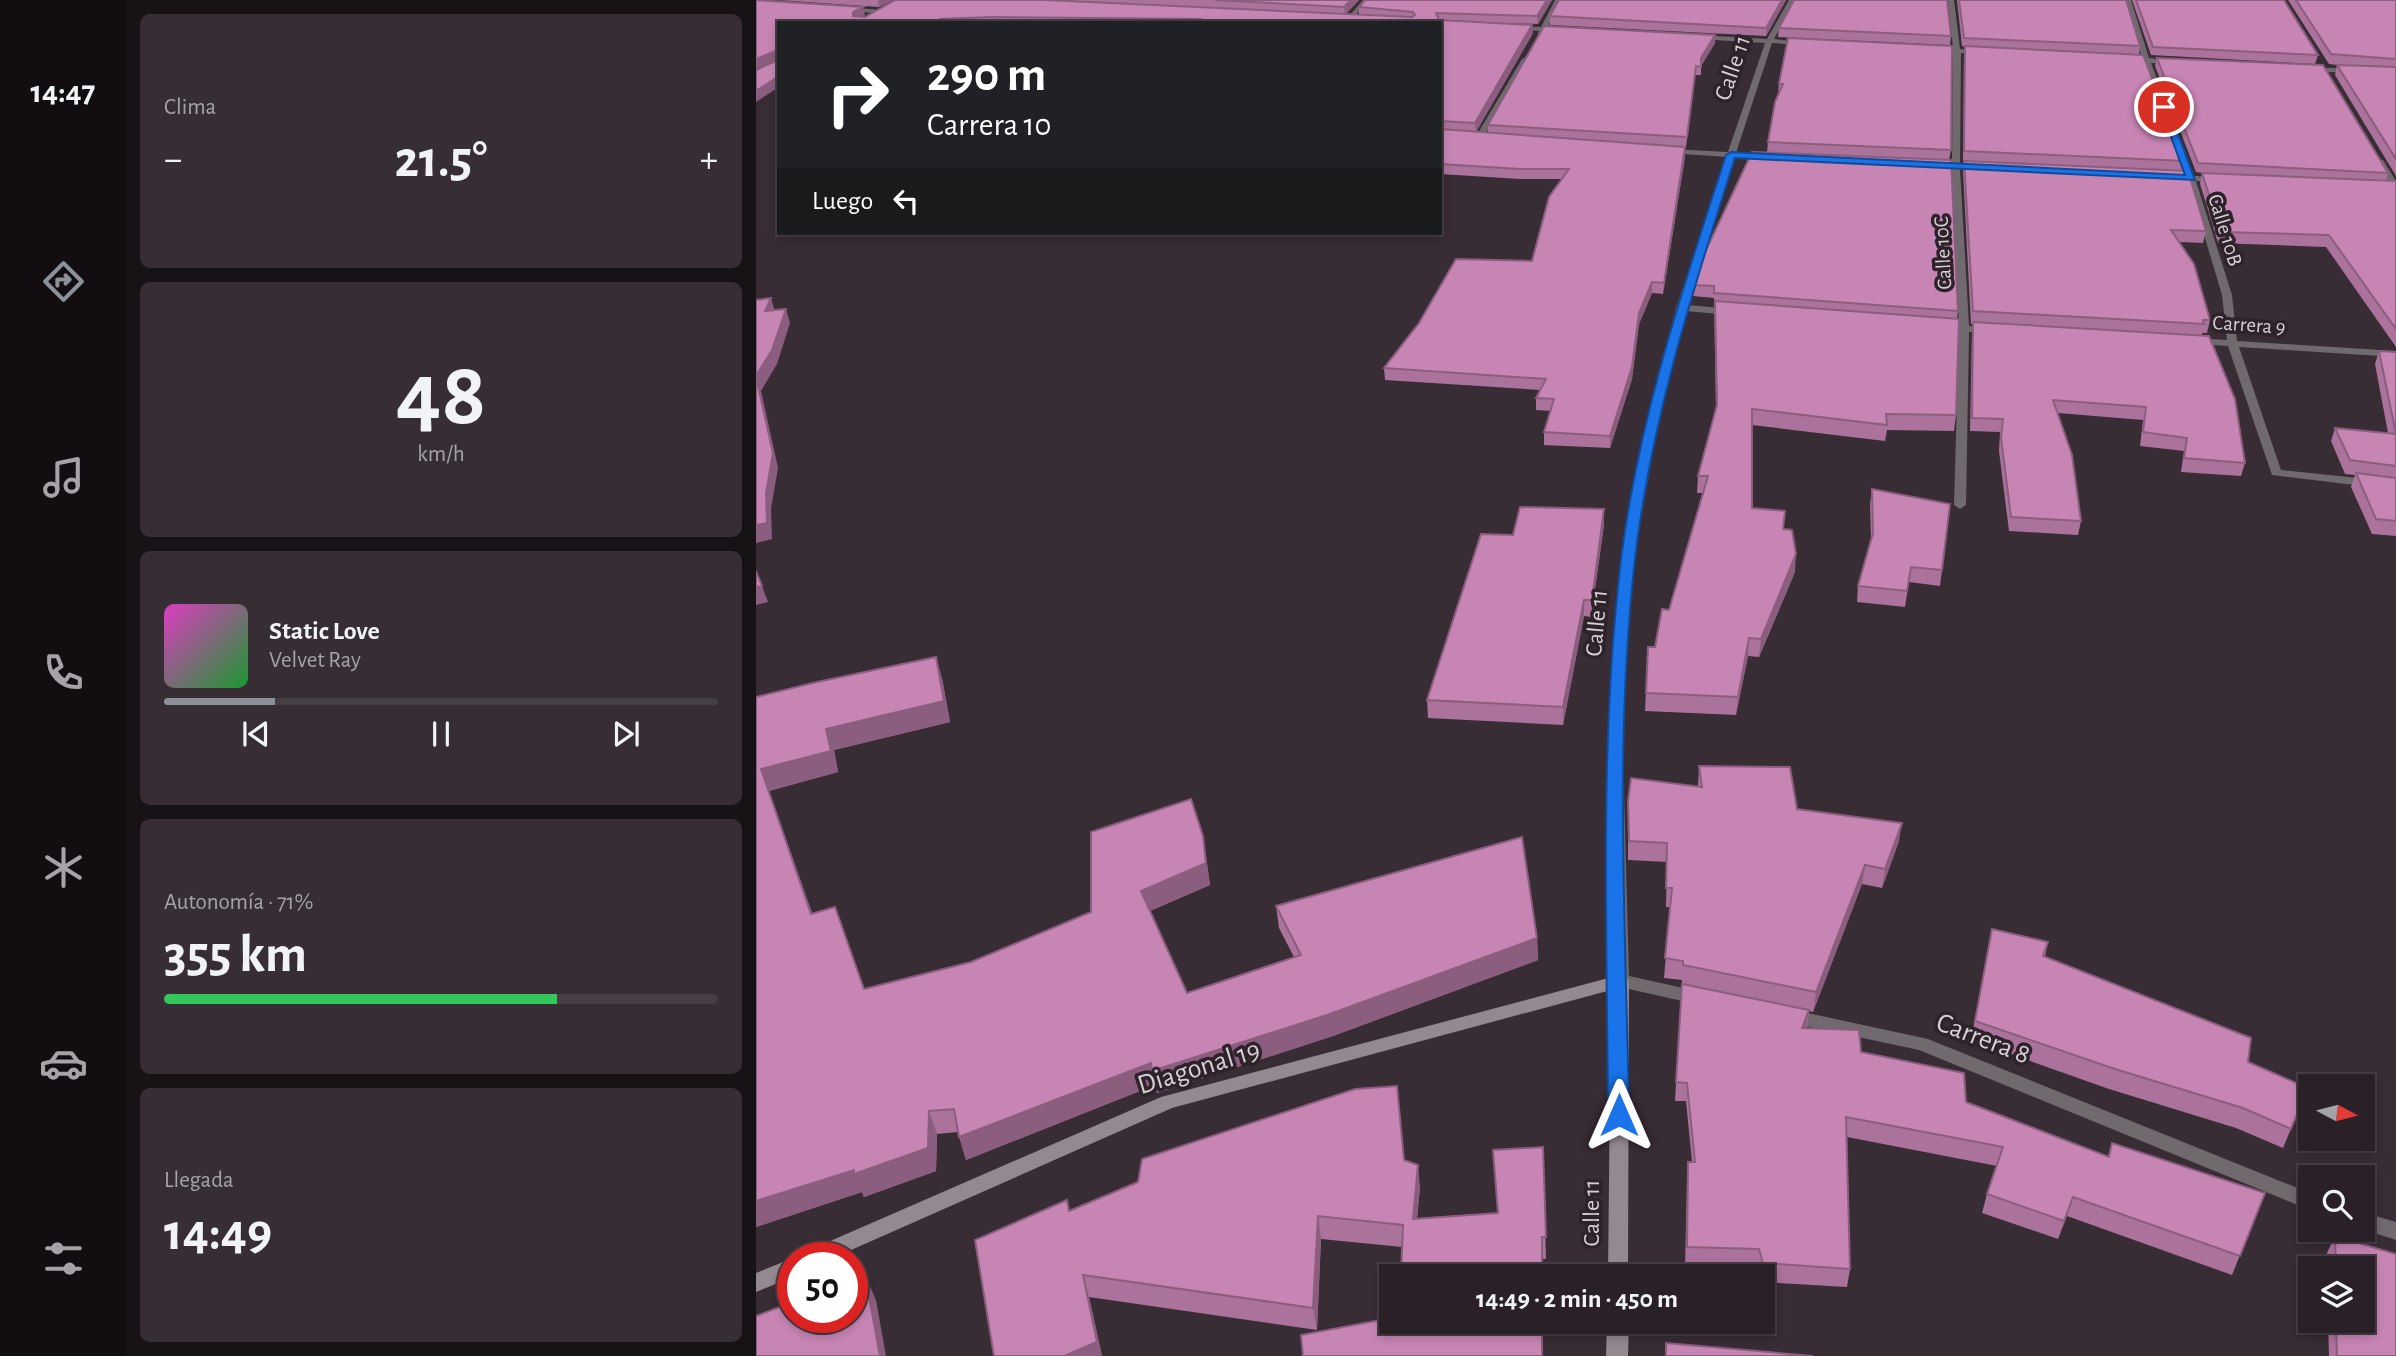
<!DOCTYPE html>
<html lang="es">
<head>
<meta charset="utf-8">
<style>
  body { margin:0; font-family:"Alegreya Sans",sans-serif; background:#362e34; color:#f1f3f6; height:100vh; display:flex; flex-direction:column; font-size:26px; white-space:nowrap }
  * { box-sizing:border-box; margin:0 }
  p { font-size:23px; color:#a5a3a8 }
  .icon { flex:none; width:38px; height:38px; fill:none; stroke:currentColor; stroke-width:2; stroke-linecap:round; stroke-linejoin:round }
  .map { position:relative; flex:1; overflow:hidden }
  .sheet { display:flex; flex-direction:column; gap:14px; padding:14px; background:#171216; width:630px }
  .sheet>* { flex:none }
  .banner { position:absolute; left:21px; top:21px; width:665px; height:214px; border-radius:0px; box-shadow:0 4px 10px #0003,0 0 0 2px #463e45; background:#202124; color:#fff; overflow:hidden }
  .needle { width:46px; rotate:97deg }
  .tools { position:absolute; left:1542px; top:1074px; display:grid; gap:14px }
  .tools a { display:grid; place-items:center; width:77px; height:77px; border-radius:0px; background:#2a2128; box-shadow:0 4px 10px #0003,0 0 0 2px #463e45; font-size:35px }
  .speed { position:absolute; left:21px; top:1242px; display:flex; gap:14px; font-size:35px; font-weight:700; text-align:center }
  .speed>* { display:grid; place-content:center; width:91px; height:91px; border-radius:50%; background:#2a2128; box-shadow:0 4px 10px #0003,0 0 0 2px #463e45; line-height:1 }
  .speed .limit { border:10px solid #d22; background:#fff; color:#111 }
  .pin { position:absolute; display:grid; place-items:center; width:60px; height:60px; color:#fff; margin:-30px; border:4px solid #fff; border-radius:50%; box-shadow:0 2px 7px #0007 }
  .me { position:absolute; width:77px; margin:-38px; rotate:0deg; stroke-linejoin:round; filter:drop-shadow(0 0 5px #0008) }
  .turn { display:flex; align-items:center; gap:24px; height:147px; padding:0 35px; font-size:32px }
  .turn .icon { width:91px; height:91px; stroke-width:2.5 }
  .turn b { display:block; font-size:49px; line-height:60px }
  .then { display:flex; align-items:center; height:66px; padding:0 35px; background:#0003; gap:14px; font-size:26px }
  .big { font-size:52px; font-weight:700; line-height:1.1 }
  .sheet .card { flex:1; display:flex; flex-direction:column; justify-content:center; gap:10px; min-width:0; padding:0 24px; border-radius:10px; background:#362e34 }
  .sheet .dial { align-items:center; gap:0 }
  .dial b { font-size:91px; line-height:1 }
  .song { display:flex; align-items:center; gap:21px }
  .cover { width:84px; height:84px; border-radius:10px; background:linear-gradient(135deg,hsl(310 70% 55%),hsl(130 70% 35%)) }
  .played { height:7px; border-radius:4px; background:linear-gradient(90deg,#8c9099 20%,#463e45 20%) }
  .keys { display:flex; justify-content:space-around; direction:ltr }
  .heat { display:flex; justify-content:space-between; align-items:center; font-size:38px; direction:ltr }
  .charge { height:10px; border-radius:5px; background:linear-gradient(90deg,#34c759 71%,#463e45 0) }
  .trip { position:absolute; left:623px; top:1264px; width:396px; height:70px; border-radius:0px; background:#2a2128; box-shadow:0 4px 10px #0003,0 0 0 2px #463e45; font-weight:700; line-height:70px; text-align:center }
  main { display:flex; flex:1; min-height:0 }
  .tabs { display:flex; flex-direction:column; width:126px; justify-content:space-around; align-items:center; background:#110d10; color:#a5a3a8 }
  .tabs .icon { width:49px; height:49px }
  .tabs .selected { color:#8c9099 }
  .tabs b { font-size:32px; color:#f1f3f6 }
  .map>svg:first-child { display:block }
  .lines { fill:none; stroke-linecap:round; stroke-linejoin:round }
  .minor { fill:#706a6e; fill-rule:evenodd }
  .secondary { fill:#938990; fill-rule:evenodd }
  .wall { fill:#ab729b }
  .shaded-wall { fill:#8b5d7e }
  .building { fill:#c785b4; stroke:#8b5d7e; stroke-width:2 }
  .route { fill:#1a73e8; stroke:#114b97; stroke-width:2 }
  .labels { text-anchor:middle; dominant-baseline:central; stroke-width:7; stroke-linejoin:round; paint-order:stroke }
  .far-street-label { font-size:21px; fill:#d7cfd4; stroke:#2e232b }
  .street-label { font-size:24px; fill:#d7cfd4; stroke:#2e232b }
  .near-street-label { font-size:28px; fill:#d7cfd4; stroke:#2e232b }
</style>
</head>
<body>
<main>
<nav class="tabs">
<b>14:47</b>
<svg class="icon selected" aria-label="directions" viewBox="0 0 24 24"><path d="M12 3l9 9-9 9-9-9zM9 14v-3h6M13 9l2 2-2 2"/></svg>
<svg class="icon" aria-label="music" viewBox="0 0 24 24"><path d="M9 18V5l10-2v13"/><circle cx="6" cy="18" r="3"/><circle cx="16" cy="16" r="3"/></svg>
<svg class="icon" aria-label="phone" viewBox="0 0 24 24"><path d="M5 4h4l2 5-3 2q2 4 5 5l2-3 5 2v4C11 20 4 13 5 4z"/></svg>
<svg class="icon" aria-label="climate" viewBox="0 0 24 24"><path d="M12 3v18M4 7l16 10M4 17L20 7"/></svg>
<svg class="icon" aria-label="car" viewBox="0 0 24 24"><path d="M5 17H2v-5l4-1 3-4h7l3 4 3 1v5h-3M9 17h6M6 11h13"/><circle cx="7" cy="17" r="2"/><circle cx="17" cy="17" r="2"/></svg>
<svg class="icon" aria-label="filters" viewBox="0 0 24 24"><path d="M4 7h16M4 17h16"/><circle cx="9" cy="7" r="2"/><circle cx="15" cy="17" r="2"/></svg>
</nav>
<section class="sheet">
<div class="card"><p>Clima</p>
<div class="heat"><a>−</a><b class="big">21.5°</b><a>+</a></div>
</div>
<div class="card dial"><b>48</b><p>km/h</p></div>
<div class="card">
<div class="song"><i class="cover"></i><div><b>Static Love</b><p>Velvet Ray</p></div></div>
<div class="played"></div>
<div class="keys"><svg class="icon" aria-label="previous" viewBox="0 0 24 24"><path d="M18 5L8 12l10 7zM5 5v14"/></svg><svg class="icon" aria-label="pause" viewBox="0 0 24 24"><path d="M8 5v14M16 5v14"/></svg><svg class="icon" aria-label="next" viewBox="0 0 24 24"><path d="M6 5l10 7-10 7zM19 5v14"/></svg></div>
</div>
<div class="card"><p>Autonomía · 71%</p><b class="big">355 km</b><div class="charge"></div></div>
<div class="card"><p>Llegada</p><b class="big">14:49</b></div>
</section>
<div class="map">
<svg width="1640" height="1356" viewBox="0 0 1640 1356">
  <rect width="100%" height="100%" fill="#382c35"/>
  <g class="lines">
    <!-- minor -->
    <g class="minor">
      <polygon points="607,0 614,0 594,21 590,21 590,19"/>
      <polygon points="799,0 805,0 792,27 805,29 805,31 790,31 784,38 781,36 783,31 754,28 757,26 785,27"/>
      <polygon points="1033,0 1039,0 1018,39 1052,43 1048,45 1016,43 980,153 1011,155 1015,157 1011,159 979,158 931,305 975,309 980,312 975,315 929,311 898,446 878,558 866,720 873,976 950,993 953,998 950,1003 944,1005 864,987 858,986 855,981 852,720 866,558 886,446 920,308 971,157 913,153 909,151 913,149 972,152 1009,43 942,39 939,37 942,35 1011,39"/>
      <polygon points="1192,0 1198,0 1204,49 1230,52 1226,54 1205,53 1204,164 1224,165 1228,168 1224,171 1204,169 1213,326 1233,327 1238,330 1233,333 1213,332 1210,505 1204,509 1198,505 1203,331 1184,330 1179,327 1184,324 1203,325 1196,169 1178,168 1174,165 1178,162 1196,164 1197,52 1173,49 1177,47 1197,48"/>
      <polygon points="1369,0 1375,0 1393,58 1422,62 1418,64 1395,63 1438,176 1462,177 1466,180 1462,183 1440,181 1476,295 1481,341 1640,351 1640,357 1483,347 1525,470 1640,482 1640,490 1516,475 1472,346 1439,344 1434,341 1439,338 1471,340 1466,295 1432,181 1416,180 1412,177 1416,174 1430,175 1387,62 1368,59 1372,57 1386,58"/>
      <polygon points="89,7 126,10 129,12 126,14 87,10"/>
      <polygon points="770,57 774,59 727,138 720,140 719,138 766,59"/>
      <polygon points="1551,67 1597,69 1601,71 1597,73 1548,71 1548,67"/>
      <polygon points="1620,158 1627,160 1640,181 1640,191 1636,188 1619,160"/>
      <polygon points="1033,1009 1172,1039 1554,1193 1554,1210 1163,1050 1027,1021 1024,1016 1027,1011"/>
      <polygon points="1606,1212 1640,1222 1640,1240 1606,1229"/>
    </g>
    <!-- secondary -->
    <g class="secondary">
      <polygon points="864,975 870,976 873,981 872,1276 852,1276 855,990 416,1108 77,1258 46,1258 49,1252 405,1097"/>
      <polygon points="37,1258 37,1277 0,1292 0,1273"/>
      <polygon points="851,1321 873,1321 872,1356 850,1356"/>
    </g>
  </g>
  <!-- wall -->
  <g class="wall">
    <polygon points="0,0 109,15 106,17 409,6 303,0 603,0 590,14 603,15 603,7 796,0 782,24 748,23 777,33 720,132 732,133 732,125 959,35 959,43 945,66 945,75 939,75 930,147 901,145 929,147 929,157 907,294 896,293 883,324 876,379 854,448 788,445 788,432 795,411 780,410 780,398 784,390 629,380 628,368 776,261 806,179 764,179 684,174 684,23 23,23 23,87"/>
    <polygon points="22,0 137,0 123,7"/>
    <polygon points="1030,0 1010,36 794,25 794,16"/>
    <polygon points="1201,0 1370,0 1384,46 1383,55 1428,161 1426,171 1450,231 1447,243 1424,242 1454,320 1451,333 1446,333 1446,335 1489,463 1485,476 1425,472 1428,451 1384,446 1387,420 1302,413 1325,521 1322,535 1253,531 1243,451 1244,432 1214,431 1216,335 1217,324 1215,324 1207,172 1208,162 1207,161 1208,56 1209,47 1206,46"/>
    <polygon points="1376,0 1528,0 1562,55 1559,64 1395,55"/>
    <polygon points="1532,0 1640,0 1640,176 1579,75 1581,65 1573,64"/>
    <polygon points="1023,28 1195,36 1194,45 1022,37"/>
    <polygon points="1032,38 1195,150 1193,160 1202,311 1201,319 1200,415 1198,431 1131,430 1129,441 996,425 996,508 1028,529 1039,572 1003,657 992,656 980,715 889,711 892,647 899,647 913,610 948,493 941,493 942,476 960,410 958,298 937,296 937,285 1011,152 1012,142 1023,94 1022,94 1023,84"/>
    <polygon points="1401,58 1632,173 1630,181 1640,181 1640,347 1570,247 1462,243 1444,184 1446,173 1440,172 1399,66"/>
    <polygon points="1623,351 1640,352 1640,536 1616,534 1595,487 1599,475 1589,474 1575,441 1579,428 1632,433 1619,364"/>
    <polygon points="1116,489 1186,570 1184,586 1153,582 1149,607 1101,602 1102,586 1115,540 1114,504"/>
    <polygon points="848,525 835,617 828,616 807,725 672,718 671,700 757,535"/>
    <polygon points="186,678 194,722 78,750 82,772 13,791 56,913 108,989 215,962 335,912 447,836 454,885 394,911 431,993 538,957 523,928 520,906 781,938 782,960 577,1036 401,1093 399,1085 210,1160 202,1132 181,1134 180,1171 108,1197 106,1192 0,1227 0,697"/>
    <polygon points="943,766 1041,809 1143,841 1126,888 1106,884 1057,1012 1053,1011 1051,1028 1105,1052 1210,1102 1352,1156 1356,1143 1509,1193 1476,1275 1311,1216 1302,1239 1226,1213 1231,1194 1241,1166 1091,1137 1094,1269 1091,1287 1006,1282 1006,1276 1003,1276 1001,1268 929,1266 931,1181 932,1162 936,1162 930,1101 919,1101 926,980 908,978 914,907 910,907 911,862 872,860 872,802 942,787"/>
    <polygon points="1292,942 1289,957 1492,1062 1552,1088 1527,1148 1480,1128 1353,1089 1215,1040 1232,948"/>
    <polygon points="787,1147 790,1259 646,1247 565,1239 561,1330 333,1297 346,1356 238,1356 314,1211 648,1161 664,1187 661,1218 742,1213 737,1150"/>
    <polygon points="1579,1236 1640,1254 1640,1356 1573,1356 1572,1321 1606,1321 1606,1269 1572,1269 1571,1253"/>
  </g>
  <!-- shaded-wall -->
  <g class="shaded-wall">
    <polygon points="122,0 137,0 123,7"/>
    <polygon points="595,0 603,0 589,15 588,7"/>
    <polygon points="791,0 796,0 782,24 781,16"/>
    <polygon points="1026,0 1030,0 1010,36 1010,28"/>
    <polygon points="107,7 109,15 100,21 97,16 97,12"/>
    <polygon points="776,25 777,33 720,132 719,123"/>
    <polygon points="959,35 959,43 945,66 945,58"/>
    <polygon points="19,51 22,60 0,69 0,59"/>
    <polygon points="23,76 23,87 0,102 0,91"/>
    <polygon points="929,147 929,157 907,294 908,283"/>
    <polygon points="896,282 896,293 883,324 876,379 854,448 854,436 883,313"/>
    <polygon points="15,298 19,312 9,311"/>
    <polygon points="30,309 34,323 21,364 5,391 22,468 15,509 16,539 0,543 0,525 10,493 0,376"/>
    <polygon points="848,509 848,525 835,617 836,600"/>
    <polygon points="1040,554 1039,572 1003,657 1005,639"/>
    <polygon points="6,586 12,602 0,605 0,587"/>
    <polygon points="828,600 828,616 807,725 807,707"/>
    <polygon points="993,638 992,656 980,715 982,697"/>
    <polygon points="180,657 186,678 194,722 78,750 82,772 13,791 64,936 5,769 70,729"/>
    <polygon points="1146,823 1143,841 1126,888 1129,869"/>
    <polygon points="447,836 454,885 389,913 385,891"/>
    <polygon points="1109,865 1106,884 1057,1012 1060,992"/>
    <polygon points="781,938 782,960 577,1036 401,1093 399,1085 210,1160 203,1137 395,1063"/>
    <polygon points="1053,1010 1050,1029 1046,1028"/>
    <polygon points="173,1111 181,1134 180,1171 108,1197 106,1192 0,1227 0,1201"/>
    <polygon points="662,1165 664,1187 659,1241 657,1219"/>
    <polygon points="1317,1197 1311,1216 1302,1239 1308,1221"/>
    <polygon points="562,1216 565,1239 561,1330 557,1308"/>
    <polygon points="109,1275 120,1300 130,1356 124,1356"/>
    <polygon points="327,1275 333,1297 346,1356 308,1356"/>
  </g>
  <!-- building -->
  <g class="building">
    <polygon points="0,0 107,7 97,12 97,16 109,17 139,0 289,0 656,17 659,15 657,12 603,7 609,0 791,0 781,16 680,13 683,20 776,25 719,123 684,121 684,23 464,23 440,22 444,19 235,17 184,19 178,23 23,23 23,53 19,51 0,59"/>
    <polygon points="459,0 595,0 588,7"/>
    <polygon points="803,0 1026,0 1010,28 794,16"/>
    <polygon points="1038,0 1191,0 1195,36 1023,28"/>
    <polygon points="1203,0 1370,0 1384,46 1208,38"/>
    <polygon points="1380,0 1528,0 1562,55 1397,47"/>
    <polygon points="1540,0 1640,0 1640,59 1575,54"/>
    <polygon points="788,26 959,35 945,58 945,67 940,66 931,137 732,125"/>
    <polygon points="1032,38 1196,46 1195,150 1012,142 1019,102 1027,84 1023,84"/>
    <polygon points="1209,46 1387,55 1428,161 1208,151"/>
    <polygon points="23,55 23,76 0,91 0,70 22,60"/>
    <polygon points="1401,58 1567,65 1632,173 1442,163"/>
    <polygon points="1581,65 1640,67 1640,159"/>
    <polygon points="684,129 929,147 908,283 896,282 883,313 876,367 854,436 788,432 798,399 780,398 790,379 628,368 663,323 700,259 776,261 793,197 813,169 764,169 684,164"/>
    <polygon points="996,152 1195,160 1202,311 958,293 958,286 937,285 945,261"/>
    <polygon points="1208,161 1432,171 1450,231 1415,230 1438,264 1454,320 1447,320 1448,324 1217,311"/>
    <polygon points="1446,173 1640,181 1640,329 1573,235 1465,232"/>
    <polygon points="15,298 9,311 30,309 16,350 0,376 0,300"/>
    <polygon points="959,301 1203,319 1200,415 1130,414 1131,425 996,409 996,508 1029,511 1027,529 1036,530 1040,554 1005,639 993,638 982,697 890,693 892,647 899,647 906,609 913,610 952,476 942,476 961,405"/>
    <polygon points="1217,322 1453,336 1479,399 1489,463 1428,458 1431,438 1387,432 1390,407 1297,400 1316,455 1325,521 1255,517 1245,438 1247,419 1216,418"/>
    <polygon points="1623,351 1640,352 1640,466 1594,460 1579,428 1640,434"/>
    <polygon points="0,377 17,453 10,493 11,523 0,525"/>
    <polygon points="1600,473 1640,478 1640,521 1620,519"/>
    <polygon points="1116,489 1194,504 1186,570 1155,567 1151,591 1102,586 1117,533"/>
    <polygon points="764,507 848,509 836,600 828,600 807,707 671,700 725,534 757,535"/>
    <polygon points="0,571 6,586 0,587"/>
    <polygon points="180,657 188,701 70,729 75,751 5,769 55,914 79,907 108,989 215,962 335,912 335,832 435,799 447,836 450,863 385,891 431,993 545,955 520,906 766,837 781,938 574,1014 396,1071 395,1063 203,1137 198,1109 173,1111 172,1148 98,1174 98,1170 0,1201 0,697 61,682"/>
    <polygon points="943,766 1034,767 1041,809 1146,823 1129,869 1109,865 1060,992 927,965 927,961 909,958 916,888 910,888 911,843 873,841 872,802 875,778 946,787"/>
    <polygon points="1236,929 1292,942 1287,956 1495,1038 1492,1062 1552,1088 1535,1129 1487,1108 1359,1069 1219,1021"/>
    <polygon points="926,984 1053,1010 1046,1028 1103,1030 1105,1052 1208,1073 1210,1102 1353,1157 1356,1143 1509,1193 1484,1256 1317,1197 1308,1221 1231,1194 1247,1147 1090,1117 1094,1269 1007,1263 1003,1249 931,1247 932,1162 939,1162 931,1083 920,1082"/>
    <polygon points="641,1086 648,1160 662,1165 657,1219 742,1213 737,1150 787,1147 790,1237 786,1237 786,1276 645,1276 647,1225 562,1216 557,1308 327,1275 341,1342 308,1356 238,1356 219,1240 311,1200 313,1211 382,1182 386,1159 599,1089"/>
    <polygon points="1579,1236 1640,1254 1640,1356 1581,1356 1580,1321 1606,1321 1606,1269 1580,1269"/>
    <polygon points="109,1275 124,1356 0,1356 0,1316 37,1302 37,1318 96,1318 96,1280"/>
    <polygon points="635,1318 635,1321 786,1321 786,1356 547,1356 545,1335"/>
    <polygon points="910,1343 1057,1356 910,1356"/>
  </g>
  <!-- route -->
  <path class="route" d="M1408 105 1412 107 1439 180 979 158C937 289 895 421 879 559 858 743 870 930 873 1115L870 1121 863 1123 855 1121 852 1115C851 930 843 743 865 559 882 421 927 287 970 155L975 152 1429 175 1404 107Z"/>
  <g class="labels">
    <!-- far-street labels -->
    <g class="far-street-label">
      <text transform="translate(1469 230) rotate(73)">Calle 10B</text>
      <text transform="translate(1187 253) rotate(-93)">Calle 10C</text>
      <text transform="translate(1493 325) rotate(4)">Carrera 9</text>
    </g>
    <!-- street labels -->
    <g class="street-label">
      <text transform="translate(977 68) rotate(-71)">Calle 11</text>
      <text transform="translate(841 623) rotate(-85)">Calle 11</text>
      <text transform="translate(836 1213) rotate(-90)">Calle 11</text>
    </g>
    <!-- near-street labels -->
    <g class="near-street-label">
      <text transform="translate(1227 1039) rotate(21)">Carrera 8</text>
      <text transform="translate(443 1068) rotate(-17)">Diagonal 19</text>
    </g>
  </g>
</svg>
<div class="tools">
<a><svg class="needle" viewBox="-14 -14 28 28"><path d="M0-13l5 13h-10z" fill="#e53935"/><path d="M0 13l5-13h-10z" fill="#a5a3a8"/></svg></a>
<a><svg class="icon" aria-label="search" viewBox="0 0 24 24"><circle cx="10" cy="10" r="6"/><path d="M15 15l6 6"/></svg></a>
<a><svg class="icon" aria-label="layers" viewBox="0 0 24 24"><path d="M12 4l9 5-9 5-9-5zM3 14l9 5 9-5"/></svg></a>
</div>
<div class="speed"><div class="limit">50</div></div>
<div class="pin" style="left:1408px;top:107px;background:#d93025"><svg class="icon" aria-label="arrive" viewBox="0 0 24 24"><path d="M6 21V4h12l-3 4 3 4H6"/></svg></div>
<svg class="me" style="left:863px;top:1115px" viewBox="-20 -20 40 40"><path d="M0-17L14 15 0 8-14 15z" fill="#1a73e8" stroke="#fff" stroke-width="4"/></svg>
<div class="trip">14:49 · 2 min · 450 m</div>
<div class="banner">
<div class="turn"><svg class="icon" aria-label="right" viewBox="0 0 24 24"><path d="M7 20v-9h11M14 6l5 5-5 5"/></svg><div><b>290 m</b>Carrera 10</div></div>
<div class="then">Luego<svg class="icon" aria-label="left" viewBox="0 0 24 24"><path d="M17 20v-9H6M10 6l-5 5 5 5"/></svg></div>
</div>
</div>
</main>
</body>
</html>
